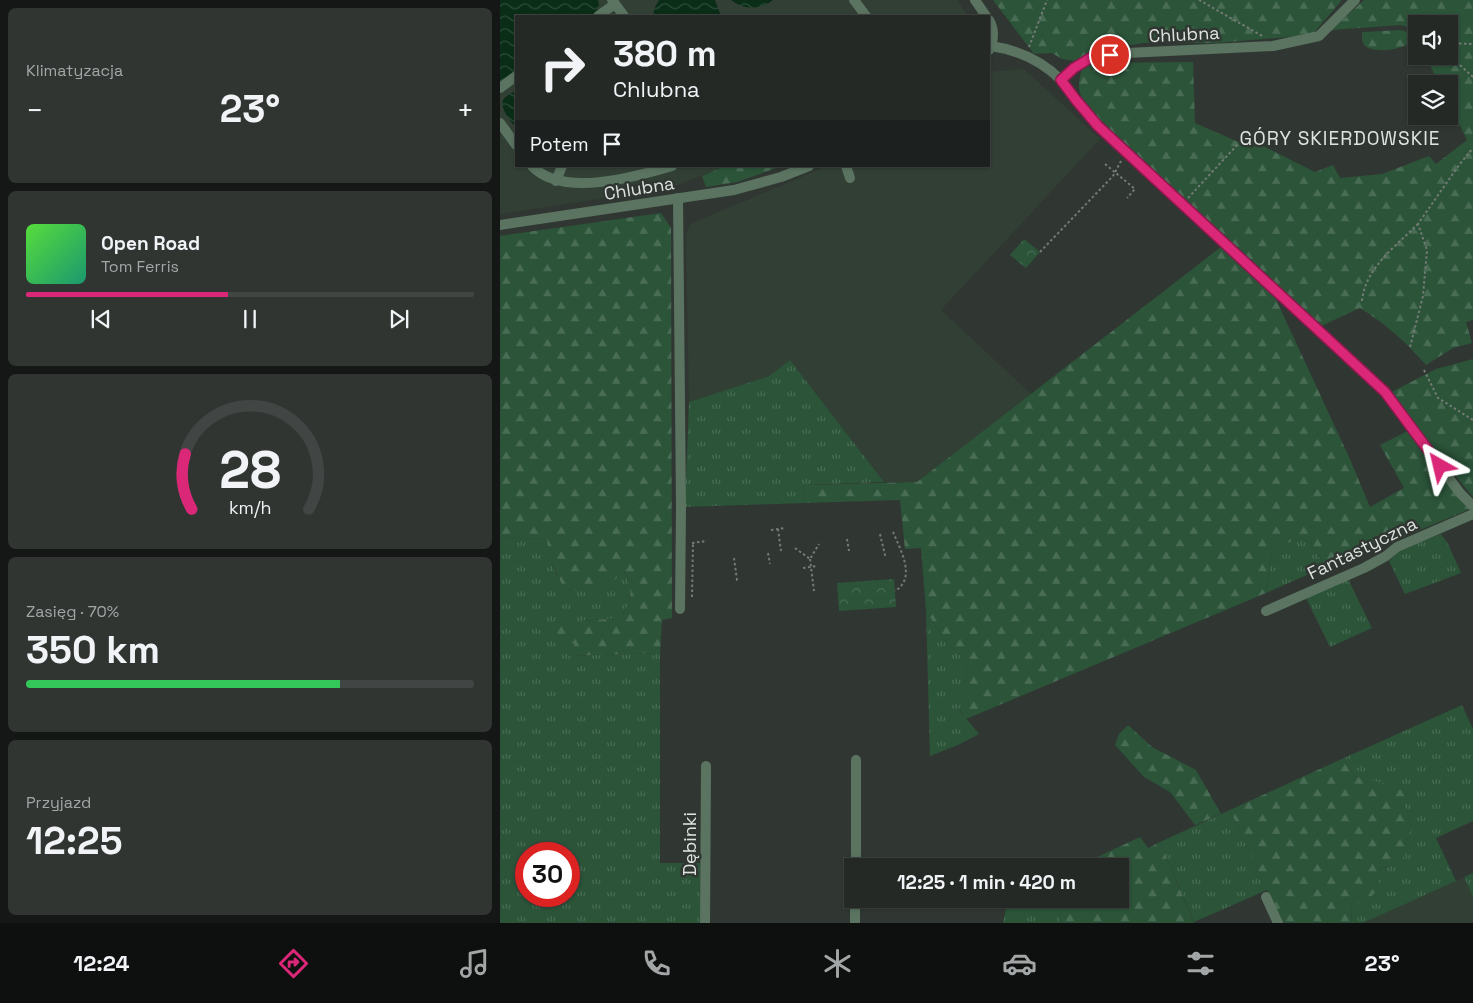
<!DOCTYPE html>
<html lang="pl">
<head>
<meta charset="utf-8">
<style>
  body { margin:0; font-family:"Space Grotesk",sans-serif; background:#303532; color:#f1f3f6; height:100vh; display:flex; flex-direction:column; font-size:19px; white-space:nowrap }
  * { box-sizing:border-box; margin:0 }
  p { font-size:16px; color:#a3a6a7 }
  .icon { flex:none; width:28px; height:28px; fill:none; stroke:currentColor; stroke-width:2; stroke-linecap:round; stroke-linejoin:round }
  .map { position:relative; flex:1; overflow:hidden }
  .details { display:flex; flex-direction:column; gap:8px; padding:8px; background:#141715; width:500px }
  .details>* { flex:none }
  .banner { position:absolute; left:15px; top:15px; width:475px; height:152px; border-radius:0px; box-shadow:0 1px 4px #0004,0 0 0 1px #414543; background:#242926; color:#f1f3f6; overflow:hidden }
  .tools { position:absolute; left:908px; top:15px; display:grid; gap:10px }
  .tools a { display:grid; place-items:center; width:50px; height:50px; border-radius:0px; background:#242926; box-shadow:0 1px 4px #0004,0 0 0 1px #414543; font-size:25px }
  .speed { position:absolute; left:15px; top:842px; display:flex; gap:10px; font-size:25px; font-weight:700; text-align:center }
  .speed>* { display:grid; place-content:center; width:65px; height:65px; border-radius:50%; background:#242926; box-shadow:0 1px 4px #0004,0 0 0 1px #414543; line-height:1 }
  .speed .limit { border:8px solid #d22; background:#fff; color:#111 }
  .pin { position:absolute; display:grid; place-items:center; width:42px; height:42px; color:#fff; margin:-21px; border:2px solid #fff; border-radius:50%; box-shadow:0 1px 5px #0007 }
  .me { position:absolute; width:55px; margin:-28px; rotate:323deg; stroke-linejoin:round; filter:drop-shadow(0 0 4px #0008) }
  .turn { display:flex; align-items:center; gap:18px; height:105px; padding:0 15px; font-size:22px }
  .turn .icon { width:65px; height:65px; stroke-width:2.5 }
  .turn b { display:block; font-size:35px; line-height:42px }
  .then { display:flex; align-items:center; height:48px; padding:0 15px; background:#0003; gap:10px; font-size:19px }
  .big { font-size:38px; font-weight:600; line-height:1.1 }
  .details .widget { flex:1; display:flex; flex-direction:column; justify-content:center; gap:8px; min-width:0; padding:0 18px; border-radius:8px; background:#303532 }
  .details .dial { align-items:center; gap:0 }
  .dial svg { height:130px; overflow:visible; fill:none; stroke:#414543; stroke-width:7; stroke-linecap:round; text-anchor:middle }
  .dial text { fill:#f1f3f6; stroke:none }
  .song { display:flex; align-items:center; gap:15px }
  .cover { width:60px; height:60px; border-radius:8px; background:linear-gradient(135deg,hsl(110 70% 55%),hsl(160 70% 35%)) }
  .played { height:5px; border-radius:2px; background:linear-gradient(90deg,#db2777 45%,#414543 45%) }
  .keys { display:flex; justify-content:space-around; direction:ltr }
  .heat { display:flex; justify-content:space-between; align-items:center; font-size:28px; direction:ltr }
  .charge { height:8px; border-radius:4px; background:linear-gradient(90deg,#34c759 70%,#414543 0) }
  .trip { position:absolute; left:344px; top:858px; width:285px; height:50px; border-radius:0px; background:#242926; box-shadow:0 1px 4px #0004,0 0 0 1px #414543; font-weight:600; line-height:50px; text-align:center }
  .menu { display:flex; height:80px; justify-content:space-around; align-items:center; background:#0e100f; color:#a3a6a7 }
  .menu .icon { width:35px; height:35px }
  .menu .on { color:#db2777 }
  .menu b { font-size:22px; color:#f1f3f6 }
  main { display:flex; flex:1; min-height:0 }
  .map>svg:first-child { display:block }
  .built { fill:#323f35 }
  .grass { fill:url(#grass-tufts); fill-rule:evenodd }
  .forest { fill:url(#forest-firs) }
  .park { fill:url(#park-crowns) }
  .water { fill:url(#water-waves) }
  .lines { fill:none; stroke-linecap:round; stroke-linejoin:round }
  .path { stroke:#747b76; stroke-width:2; stroke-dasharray:2.5 2.5; stroke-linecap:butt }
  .minor { stroke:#5a7461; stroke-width:10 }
  .route-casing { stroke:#8e194d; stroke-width:12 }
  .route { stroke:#db2777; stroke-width:9 }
  .labels { text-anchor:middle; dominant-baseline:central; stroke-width:5; stroke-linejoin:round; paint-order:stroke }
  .street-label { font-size:18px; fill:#dfe4e0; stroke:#303732 }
  .neighbourhood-label { font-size:19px; letter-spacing:1px; fill:#dfe4e0; stroke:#303732 }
</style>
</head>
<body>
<main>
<section class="details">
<div class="widget"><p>Klimatyzacja</p>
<div class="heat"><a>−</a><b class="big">23°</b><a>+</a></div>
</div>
<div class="widget">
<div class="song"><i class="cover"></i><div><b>Open Road</b><p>Tom Ferris</p></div></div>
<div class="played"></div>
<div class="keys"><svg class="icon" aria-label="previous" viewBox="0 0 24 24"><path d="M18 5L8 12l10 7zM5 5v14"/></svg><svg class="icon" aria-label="pause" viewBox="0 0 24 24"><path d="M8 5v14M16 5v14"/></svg><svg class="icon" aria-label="next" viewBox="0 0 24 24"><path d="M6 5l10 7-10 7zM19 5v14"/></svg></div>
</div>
<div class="widget dial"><svg viewBox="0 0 100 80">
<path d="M14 69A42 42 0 1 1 86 69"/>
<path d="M14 69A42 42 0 0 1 10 35" stroke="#db2777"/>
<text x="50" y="56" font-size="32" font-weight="700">28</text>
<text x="50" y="72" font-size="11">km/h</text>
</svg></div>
<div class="widget"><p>Zasięg · 70%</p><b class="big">350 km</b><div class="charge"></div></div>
<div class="widget"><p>Przyjazd</p><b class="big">12:25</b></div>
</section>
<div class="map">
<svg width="973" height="923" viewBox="0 0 973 923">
  <defs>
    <pattern id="grass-tufts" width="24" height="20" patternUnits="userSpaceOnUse" patternTransform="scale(1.25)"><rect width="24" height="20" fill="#2b5439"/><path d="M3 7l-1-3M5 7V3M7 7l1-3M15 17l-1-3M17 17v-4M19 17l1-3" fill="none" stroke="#496c55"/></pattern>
    <pattern id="forest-firs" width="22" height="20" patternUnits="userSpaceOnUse" patternTransform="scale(1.25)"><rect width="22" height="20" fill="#2b5439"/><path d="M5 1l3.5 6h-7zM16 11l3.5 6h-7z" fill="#496c55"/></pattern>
    <pattern id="park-crowns" width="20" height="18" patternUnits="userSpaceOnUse" patternTransform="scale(1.25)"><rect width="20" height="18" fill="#2b5439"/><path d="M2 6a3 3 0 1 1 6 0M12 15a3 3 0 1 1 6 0" fill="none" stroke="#496c55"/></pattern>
    <pattern id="water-waves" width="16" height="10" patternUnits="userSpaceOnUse" patternTransform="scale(1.25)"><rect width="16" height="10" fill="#0a2d18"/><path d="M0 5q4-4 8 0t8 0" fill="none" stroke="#2d4b39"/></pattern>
  </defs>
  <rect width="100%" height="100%" fill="#303732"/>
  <!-- built -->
  <g class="built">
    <polygon points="0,0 457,0 468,16 16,16 16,166 225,166 170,188 0,214"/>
    <polygon points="524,69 600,139 441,310 531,394 417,482 384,482 290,360 269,376 189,402 186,234 191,224 327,166 489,166 489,72"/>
    <polygon points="964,877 973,897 973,923 863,923"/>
  </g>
  <!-- grass -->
  <g class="grass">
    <polygon points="290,360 384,482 304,485 303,503 185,507 189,402 269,376"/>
    <polygon points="941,534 948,544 961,573 905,594 889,561 901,549"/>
    <path d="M0 537 47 539C50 557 53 580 71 590L125 572 131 588 128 605 121 618 52 623 75 644 69 656 160 653V863H200V923H0ZM26 854H69V896H26Z"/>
    <polygon points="800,537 811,543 825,567 766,593 772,551"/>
    <polygon points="848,579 872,628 830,647 806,598"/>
    <polygon points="426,610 442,638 460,655 468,671 463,685 464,701 459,710 479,734 458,745 430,756"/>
    <polygon points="962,705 973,729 973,821 936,838 956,881 863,923 852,923 851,904 877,870 889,866 912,826 904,805 869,781 854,776 844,758"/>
    <polygon points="730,810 767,890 694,922 660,842"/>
    <polygon points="973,873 973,897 964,877"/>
    <polygon points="508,899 565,899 559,923 503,923"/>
  </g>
  <!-- forest -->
  <g class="forest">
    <polygon points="493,0 842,0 812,35 716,43 644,43 598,50 574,61 562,59 552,53 534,54"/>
    <path d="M864 0H973V320L966 322 972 343 953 348 926 365C906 342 887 325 860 308L821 326 590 113C578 92 576 89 583 65L589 63 693 62 695 123 752 148 757 143 815 172 833 165 840 178 882 174 929 156 936 164 967 140 949 103V84H939L926 56H949V24H916V30L901 25 831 30Z"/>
    <path d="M900 30 908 32 910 42C904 50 872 54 864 45 862 42 862 37 862 33L864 32Z"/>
    <polygon points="225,166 282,166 237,182 206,187 202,176"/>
    <path d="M161 213 171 228 172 618 162 620 160 653 68 656 75 644 52 642V623L121 618C131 600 134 591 125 572L99 591 71 590 63 586 57 575 50 559 47 539 0 537V236Z"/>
    <polygon points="721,247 773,293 849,457 870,507 904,488 880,445 910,430 970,509 886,544 884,542 825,567 811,543 800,537 772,551 766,593 466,719 459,709 464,701 463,685 468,671 460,655 442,638 426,610 421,548 405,549 400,500 303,503 304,485 417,482"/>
    <polygon points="973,359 973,497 909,420 890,393 936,369"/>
    <polygon points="628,725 652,747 696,770 721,814 695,825 670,792 644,777 615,745 619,734"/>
    <polygon points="844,758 854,776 890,785 906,792 904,805 912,826 909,850 899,862 877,870 880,888 866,901 851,904 852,923 782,923 730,810"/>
    <polygon points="640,837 648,848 660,842 694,923 559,923 565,899 620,899 620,866 578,866"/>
  </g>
  <!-- park -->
  <g class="park">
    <polygon points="524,239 540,252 526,268 510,255"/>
    <polygon points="394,579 396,607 339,611 337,583"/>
  </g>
  <!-- water -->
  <g class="water">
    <path d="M0 0H98C100 6 98 12 94 16H16V72L0 84Z"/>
    <polygon points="159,0 215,0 221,16 153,16 155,7"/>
    <path d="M231 0H273C260 10 244 10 231 0Z"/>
    <path d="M16 90V128C11 122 0 109 3 100 6 96 12 93 16 90Z"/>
  </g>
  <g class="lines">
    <!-- path -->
    <g class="path">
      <polyline points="699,0 764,37"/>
      <polyline points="949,43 973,44"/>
      <polyline points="529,47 547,0"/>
      <polyline points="949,55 973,77"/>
      <polyline points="605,164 635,189 627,198"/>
      <polyline points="688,198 739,143"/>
      <polyline points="540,252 613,176 621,161"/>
      <path d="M862 301C865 268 896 246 918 224"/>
      <polyline points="910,347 923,296 927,250 918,224 959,165 973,148"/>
      <polyline points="924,370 938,398 973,420"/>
      <polyline points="278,529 281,551"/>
      <polyline points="271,530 285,528"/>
      <path d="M393 532C400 549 417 578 395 591"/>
      <polyline points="380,534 385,555 382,555"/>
      <polyline points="347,539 349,551"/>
      <polyline points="192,543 207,541"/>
      <polyline points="295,548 310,559 319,544"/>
      <polyline points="268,553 270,564"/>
      <polyline points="234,558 237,580 239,580"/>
      <polyline points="310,559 314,591"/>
      <polyline points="303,568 317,566"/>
      <polyline points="192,597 193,544"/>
    </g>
    <!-- minor -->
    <g class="minor">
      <polyline points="112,0 124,16"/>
      <polyline points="354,0 366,16"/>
      <polyline points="475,0 486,16"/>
      <polyline points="98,16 115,4"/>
      <path d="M489 20C494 29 494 40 489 50"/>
      <path d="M491 46C518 50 542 61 561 80L574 68 592 57 627 53 773 46 819 36 855 0"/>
      <polyline points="561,80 576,101 598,126 885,392 960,493 973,506"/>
      <polyline points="0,88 16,76"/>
      <polyline points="0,123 16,145"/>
      <path d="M32 166C62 198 135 177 172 166"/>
      <polyline points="346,166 350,178"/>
      <polyline points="56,181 62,166"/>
      <polyline points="178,198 181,507 180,609"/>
      <polyline points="0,225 234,190 281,177 309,166"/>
      <polyline points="766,611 864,568 886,556 897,547 973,514"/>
      <polyline points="356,866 356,760"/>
      <polyline points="766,897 778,923"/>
      <polyline points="205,923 206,766"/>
      <polyline points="355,923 355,899"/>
    </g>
  </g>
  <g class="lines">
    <defs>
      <polyline id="route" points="610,55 592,57 574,68 561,80 576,100 598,126 885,392 940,466"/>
    </defs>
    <!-- route casing -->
    <use href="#route" class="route-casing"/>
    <!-- route -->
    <use href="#route" class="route"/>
  </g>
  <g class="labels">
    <!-- street labels -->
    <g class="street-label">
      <text transform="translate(684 34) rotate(-3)">Chlubna</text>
      <text transform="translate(139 188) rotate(-9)">Chlubna</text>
      <text transform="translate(862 548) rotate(-26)">Fantastyczna</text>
      <text transform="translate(189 844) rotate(-90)">Dębinki</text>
    </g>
    <!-- neighbourhood labels -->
    <g class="neighbourhood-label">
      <text x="840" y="138">GÓRY SKIERDOWSKIE</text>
    </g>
  </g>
</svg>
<div class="tools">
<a><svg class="icon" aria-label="sound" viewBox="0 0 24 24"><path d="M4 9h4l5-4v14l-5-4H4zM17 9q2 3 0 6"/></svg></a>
<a><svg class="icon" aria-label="layers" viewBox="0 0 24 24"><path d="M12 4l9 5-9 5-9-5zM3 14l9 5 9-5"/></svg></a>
</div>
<div class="speed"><div class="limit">30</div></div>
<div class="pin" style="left:610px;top:55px;background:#d93025"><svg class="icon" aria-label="arrive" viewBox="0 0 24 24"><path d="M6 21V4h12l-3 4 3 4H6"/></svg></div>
<svg class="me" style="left:940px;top:466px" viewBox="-20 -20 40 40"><path d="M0-17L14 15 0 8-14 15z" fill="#db2777" stroke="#fff" stroke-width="4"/></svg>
<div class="trip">12:25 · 1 min · 420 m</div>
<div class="banner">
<div class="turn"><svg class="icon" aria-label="right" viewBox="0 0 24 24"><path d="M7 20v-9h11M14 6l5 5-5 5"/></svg><div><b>380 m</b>Chlubna</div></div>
<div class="then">Potem<svg class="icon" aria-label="arrive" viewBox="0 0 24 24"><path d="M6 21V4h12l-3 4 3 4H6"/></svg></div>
</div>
</div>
</main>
<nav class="menu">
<b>12:24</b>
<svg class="icon on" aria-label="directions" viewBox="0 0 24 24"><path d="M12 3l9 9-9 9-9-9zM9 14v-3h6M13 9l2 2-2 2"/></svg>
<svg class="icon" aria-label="music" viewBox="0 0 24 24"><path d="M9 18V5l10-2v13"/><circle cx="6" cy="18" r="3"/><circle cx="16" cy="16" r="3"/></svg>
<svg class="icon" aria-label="phone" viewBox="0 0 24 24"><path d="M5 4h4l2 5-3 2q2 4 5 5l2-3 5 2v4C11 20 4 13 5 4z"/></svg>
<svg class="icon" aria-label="climate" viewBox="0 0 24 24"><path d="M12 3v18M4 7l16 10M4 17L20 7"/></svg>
<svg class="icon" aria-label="car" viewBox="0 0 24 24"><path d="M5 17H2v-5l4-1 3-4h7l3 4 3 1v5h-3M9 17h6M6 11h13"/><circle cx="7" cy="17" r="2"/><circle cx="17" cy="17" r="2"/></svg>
<svg class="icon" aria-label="filters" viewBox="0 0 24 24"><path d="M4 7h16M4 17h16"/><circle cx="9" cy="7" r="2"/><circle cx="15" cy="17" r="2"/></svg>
<b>23°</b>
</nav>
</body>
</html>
